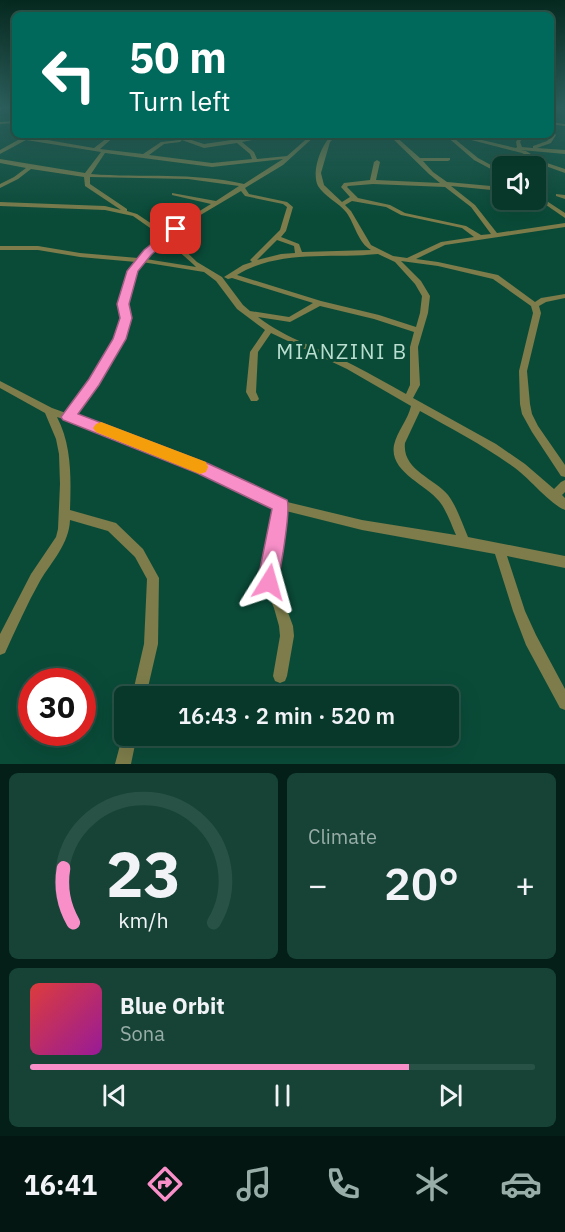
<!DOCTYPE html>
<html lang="en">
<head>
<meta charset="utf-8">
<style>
  body { margin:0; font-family:"IBM Plex Sans",sans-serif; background:#164336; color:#f1f3f6; height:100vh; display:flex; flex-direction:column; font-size:22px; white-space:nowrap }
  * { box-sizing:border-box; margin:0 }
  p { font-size:20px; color:#98aca8 }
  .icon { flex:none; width:33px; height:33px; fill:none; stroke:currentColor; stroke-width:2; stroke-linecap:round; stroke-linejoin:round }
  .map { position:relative; height:764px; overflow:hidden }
  .sheet { display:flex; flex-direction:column; gap:9px; padding:9px; background:#041f17; flex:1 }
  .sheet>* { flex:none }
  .banner { position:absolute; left:12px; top:12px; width:542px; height:126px; border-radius:9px; box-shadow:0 6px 24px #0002,0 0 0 2px #295247; background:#00695c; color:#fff; overflow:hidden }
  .fabs { position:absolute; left:492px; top:156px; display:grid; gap:12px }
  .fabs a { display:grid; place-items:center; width:54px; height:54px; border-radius:9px; background:#08382a; box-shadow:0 6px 24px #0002,0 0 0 2px #295247; font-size:30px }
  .speed { position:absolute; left:18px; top:668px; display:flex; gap:12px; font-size:30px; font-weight:700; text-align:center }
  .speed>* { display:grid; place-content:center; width:78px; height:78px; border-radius:50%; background:#08382a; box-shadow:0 6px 24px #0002,0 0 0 2px #295247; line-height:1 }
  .speed .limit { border:9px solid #d22; background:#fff; color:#111 }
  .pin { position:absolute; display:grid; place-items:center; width:51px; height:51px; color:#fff; margin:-26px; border-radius:12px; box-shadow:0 3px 9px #0006 }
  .me { position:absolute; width:66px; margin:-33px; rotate:8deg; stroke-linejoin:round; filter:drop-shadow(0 0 4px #0008) }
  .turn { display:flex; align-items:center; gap:21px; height:126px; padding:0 18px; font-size:27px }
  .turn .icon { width:78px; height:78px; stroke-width:2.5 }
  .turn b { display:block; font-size:42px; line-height:51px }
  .big { font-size:45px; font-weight:600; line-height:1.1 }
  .sheet .tile { flex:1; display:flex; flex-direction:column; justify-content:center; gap:9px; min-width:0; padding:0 21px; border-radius:9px; background:#164336 }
  .sheet .dial { align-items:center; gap:0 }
  .dial svg { height:156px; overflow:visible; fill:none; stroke:#295247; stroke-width:7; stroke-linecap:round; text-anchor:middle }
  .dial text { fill:#f1f3f6; stroke:none }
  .song { display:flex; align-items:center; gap:18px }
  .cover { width:72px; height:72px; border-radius:9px; background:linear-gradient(135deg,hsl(0 70% 55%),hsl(300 70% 35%)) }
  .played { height:6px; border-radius:3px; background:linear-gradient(90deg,#f98fc9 75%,#295247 75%) }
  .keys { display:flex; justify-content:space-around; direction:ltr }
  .heat { display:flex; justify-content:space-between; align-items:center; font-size:33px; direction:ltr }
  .sheet .tiles { flex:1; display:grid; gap:9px; grid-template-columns:1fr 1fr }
  .tile:last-child { grid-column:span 2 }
  .trip { position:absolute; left:114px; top:686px; width:345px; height:60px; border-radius:9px; background:#08382a; box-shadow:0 6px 24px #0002,0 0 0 2px #295247; font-weight:600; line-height:60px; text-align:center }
  .tab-bar { display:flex; height:96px; justify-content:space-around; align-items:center; background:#031611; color:#98aca8 }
  .tab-bar .icon { width:42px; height:42px }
  .tab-bar .on { color:#f98fc9 }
  .tab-bar b { font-size:27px; color:#f1f3f6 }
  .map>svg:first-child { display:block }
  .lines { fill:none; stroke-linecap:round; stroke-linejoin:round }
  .minor { fill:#7d7c4a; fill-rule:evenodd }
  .route { fill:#f98fc9; stroke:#a25d83; stroke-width:1.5 }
  .slow { fill:#f59e0b }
  .labels { text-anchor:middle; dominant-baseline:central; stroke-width:6; stroke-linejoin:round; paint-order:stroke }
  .quarter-label { font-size:21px; letter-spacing:1.5px; fill:#badecf; stroke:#0a4b38 }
</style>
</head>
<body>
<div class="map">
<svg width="565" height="764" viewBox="0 0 565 764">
  <rect width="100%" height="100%" fill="#0a4b38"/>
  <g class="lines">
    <!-- minor -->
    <g class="minor">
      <polygon points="0,108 3,108 0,110"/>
      <polygon points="15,121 15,123 0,124 0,122"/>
      <polygon points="550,122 565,124 565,126 550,124"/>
      <polygon points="550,129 556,135 551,143 537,148 565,150 565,154 521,150 526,151 544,162 565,169 565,173 540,164 522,153 452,135 460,135 516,148 517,147 516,142 520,135 524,135 520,142 522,147 533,148 533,146 547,141 552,135"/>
      <path d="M27 135H31L30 137 94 148 111 135H116L100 149 143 154 161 142 180 140 169 135H176L204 144 267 135H279L242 142 254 152 257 159 287 156 311 135H316L283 165 245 188 249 194 287 202 293 207 286 231 281 237 299 244 302 252 371 250C358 243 355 224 346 212 339 203 324 196 318 186 311 173 321 144 332 135H337L330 142 321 173 324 185 342 202 350 197 341 187 344 183 370 180 374 162 377 160 380 162 376 180 440 183 429 174 389 135H394L420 158H450V160L448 161H423L433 172 447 182 502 187V191L451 186 475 205 497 233 565 223V227L445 245 416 259 438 262 498 275 535 302 541 298 565 294V298L546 302 539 306 541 313 527 371 530 404 532 414 538 426 565 465V477L561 476 532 432 522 414 520 404 519 371 533 313 531 306 493 279 438 266 401 261 421 281 430 296 428 313 418 347 420 385 413 398 496 444 525 464 554 489 561 482 565 480V492L562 495 565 498V510C550 504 530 479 515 468 485 446 452 429 420 411L405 443C402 470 434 478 448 495 457 507 462 523 468 537L565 556V568L507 556 525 611 536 635 565 689V710L560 708 526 645 513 611 495 554 362 530 286 511 284 532 274 574 275 582 286 607 293 626 294 636 287 676 285 681 280 683 275 681 273 676 280 636 279 626 274 608 263 582 262 574 272 532 275 508C203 475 132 441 57 417 72 446 71 478 70 510L116 523 143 549 159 578 158 644 146 696H132L144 644 147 579 135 557 108 531 70 520C69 544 52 561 40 581 27 604 16 629 5 653L0 655V634L31 574 56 537 58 529 60 484 59 454 56 439 45 413 0 388V381L52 408 66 413C83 390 117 347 121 320 122 315 120 310 120 306 119 293 129 273 136 262L80 257 38 250H0V246H38L80 253 138 258 163 237 133 216 105 210 0 206V202L105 206 121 210 85 186 84 177 31 169 18 179 0 188V184L14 177 26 168 0 163V159L85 173 101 152 26 140 0 154V150ZM182 140 204 148 237 143 250 154 252 159 212 163 149 155 164 144 180 142ZM105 153 212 167 283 159 244 184C193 172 142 178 91 174ZM90 177 188 179 239 186 216 201 172 193V195L211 204 183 221 167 234 137 214 127 211V209L90 184ZM373 184 445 187 471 207 491 234 481 235 466 226 405 213 390 205 358 198 347 187 348 186ZM241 191 245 196 283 204 287 207 280 230 250 260 252 262 243 265 224 277 228 279 232 278 313 303 289 317 250 311 243 305 222 277 197 262 171 237 187 223ZM352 201 386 207 401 215 462 228 474 237 441 242 407 258 393 256 371 245 351 211 345 205ZM277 240 294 246 295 253 281 254 257 260ZM167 241 193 264 196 267 146 259ZM378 254 395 262 415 284 422 296 420 313 416 327 379 315 321 301 237 275C280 249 330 259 378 254ZM142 262 204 272 216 281 237 309 265 330 250 352 246 392 251 401H257L259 399 256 392 258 352 271 333 347 369 411 406C408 420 397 431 394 445 389 472 426 484 439 501 447 511 451 524 456 535L362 520 283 501 177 453 100 423 75 415C91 393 126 346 130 319 130 315 128 310 127 306 126 293 136 273 142 262ZM320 306 374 319 414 332 410 347V385L406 394C388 384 371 374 353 365 322 349 286 339 258 317L290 322Z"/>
      <polygon points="445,135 450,135 478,158 502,171 502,175 474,160"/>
      <polygon points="536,194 565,213 565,218 536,198"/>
      <polygon points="556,194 565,195 565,199 556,196"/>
      <polygon points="124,730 124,735 137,735 131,764 115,764"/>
    </g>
  </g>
  <!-- sky -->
  <linearGradient id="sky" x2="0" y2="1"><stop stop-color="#06291f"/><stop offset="0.5" stop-color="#2d615e"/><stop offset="1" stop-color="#2d615e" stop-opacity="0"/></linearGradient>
  <rect width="565" height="215" fill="url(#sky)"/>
  <!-- route -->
  <path class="route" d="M173 227 181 229 151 255 138 271 129 304 132 318 126 339 99 385 78 414 209 464 287 500C291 509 280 578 275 588L269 591 262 588 259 574 272 509 197 473 63 420 61 417 89 379 113 339 120 318 117 304 127 271 144 250Z"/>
  <!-- slow -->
  <polygon class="slow" points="101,422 206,462 208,467 206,472 200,474 96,432 93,428 96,424"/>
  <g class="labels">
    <!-- quarter labels -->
    <g class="quarter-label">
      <text x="342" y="351">MIANZINI B</text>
    </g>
  </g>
</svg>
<div class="fabs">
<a><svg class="icon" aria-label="sound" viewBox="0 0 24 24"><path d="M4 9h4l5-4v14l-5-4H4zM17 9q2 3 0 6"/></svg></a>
</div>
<div class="speed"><div class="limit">30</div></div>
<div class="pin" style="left:176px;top:229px;background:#d93025"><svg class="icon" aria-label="arrive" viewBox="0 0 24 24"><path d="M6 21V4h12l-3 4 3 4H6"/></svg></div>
<svg class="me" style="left:269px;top:582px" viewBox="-20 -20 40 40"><path d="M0-17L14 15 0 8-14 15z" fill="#f98fc9" stroke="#fff" stroke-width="4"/></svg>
<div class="trip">16:43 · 2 min · 520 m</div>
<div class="banner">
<div class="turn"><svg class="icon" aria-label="left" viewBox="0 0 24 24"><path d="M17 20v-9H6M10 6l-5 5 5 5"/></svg><div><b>50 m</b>Turn left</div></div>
</div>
</div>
<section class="sheet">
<div class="tiles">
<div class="tile dial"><svg viewBox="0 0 100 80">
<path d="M14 69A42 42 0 1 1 86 69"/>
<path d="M14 69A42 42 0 0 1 9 41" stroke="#f98fc9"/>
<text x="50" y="56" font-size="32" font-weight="700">23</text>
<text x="50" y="72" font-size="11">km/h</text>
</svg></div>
<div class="tile"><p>Climate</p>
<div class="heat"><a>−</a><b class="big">20°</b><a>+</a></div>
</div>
<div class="tile">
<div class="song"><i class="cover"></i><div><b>Blue Orbit</b><p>Sona</p></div></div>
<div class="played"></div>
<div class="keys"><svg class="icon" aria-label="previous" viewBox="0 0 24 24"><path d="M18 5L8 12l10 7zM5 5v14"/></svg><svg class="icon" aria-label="pause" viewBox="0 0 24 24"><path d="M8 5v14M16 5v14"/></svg><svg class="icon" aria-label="next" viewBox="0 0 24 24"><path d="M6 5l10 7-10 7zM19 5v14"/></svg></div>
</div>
</div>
</section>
<nav class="tab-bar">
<b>16:41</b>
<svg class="icon on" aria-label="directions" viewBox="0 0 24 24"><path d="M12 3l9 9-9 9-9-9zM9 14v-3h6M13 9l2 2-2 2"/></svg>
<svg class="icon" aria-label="music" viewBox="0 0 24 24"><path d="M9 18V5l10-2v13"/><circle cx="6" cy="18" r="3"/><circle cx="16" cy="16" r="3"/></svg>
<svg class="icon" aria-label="phone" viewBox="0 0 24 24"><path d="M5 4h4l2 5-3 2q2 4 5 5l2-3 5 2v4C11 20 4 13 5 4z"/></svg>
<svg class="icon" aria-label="climate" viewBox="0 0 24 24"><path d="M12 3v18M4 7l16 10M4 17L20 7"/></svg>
<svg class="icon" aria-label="car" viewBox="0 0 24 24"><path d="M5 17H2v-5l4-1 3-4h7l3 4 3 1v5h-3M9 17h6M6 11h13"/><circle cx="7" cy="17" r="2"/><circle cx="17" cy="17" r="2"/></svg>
</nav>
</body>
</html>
